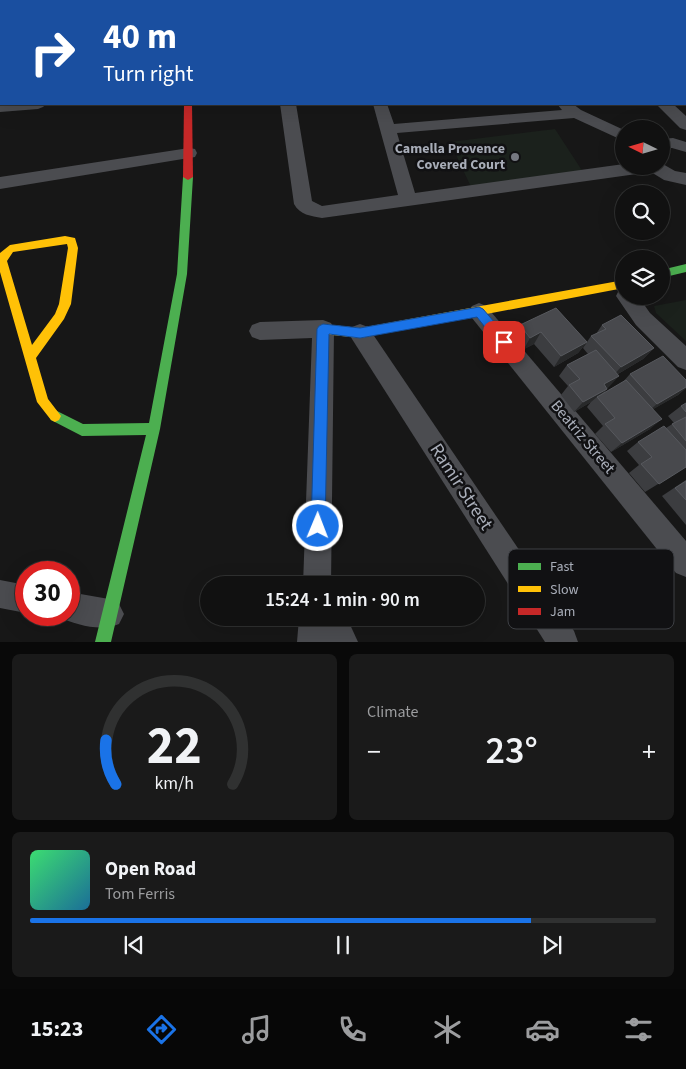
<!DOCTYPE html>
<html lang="en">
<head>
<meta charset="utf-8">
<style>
  body { margin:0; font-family:"Source Sans 3",sans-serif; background:#1a1a1a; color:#f1f3f6; height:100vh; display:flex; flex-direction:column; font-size:19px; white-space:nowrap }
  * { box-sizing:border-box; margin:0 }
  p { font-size:16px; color:#9c9d9f }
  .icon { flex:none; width:28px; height:28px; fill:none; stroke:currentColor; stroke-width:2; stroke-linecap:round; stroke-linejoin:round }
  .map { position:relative; height:642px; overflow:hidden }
  .panel { display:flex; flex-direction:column; gap:12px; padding:12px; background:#090909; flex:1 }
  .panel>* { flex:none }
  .guide { position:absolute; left:0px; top:0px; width:686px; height:105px; box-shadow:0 5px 20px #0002,0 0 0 1px #303131; background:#1a4fa0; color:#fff; overflow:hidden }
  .needle { width:32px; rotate:275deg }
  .tools { position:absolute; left:615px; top:120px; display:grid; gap:10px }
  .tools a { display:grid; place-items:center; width:55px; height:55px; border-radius:50%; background:#111; box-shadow:0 5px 20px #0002,0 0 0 1px #303131; font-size:25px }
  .speed { position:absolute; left:15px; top:561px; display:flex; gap:10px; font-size:25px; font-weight:700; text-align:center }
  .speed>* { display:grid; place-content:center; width:65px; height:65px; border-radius:50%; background:#111; box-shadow:0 5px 20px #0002,0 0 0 1px #303131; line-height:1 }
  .speed .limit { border:8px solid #d22; background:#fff; color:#111 }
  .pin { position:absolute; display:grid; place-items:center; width:42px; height:42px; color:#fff; margin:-21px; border-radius:10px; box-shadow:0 2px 8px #0006 }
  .me { position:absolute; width:55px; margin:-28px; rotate:1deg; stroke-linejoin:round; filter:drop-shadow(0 0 4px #0008) }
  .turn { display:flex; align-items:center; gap:18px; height:105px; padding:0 20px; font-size:22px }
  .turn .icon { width:65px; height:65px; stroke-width:2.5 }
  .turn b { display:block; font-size:35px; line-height:42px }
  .big { font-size:38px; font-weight:600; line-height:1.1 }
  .panel .card { flex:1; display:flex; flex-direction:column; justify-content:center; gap:8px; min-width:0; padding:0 18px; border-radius:8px; background:#1a1a1a }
  .panel .dial { align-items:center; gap:0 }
  .dial svg { height:130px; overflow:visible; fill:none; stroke:#303131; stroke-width:7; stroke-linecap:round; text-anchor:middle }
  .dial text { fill:#f1f3f6; stroke:none }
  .song { display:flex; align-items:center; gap:15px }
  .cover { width:60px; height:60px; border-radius:8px; background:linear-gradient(135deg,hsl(140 70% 55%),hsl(200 70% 35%)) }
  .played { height:5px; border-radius:2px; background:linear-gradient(90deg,#1a73e8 80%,#303131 80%) }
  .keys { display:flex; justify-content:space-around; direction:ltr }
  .heat { display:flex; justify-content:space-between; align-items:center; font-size:28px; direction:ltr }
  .panel .tiles { flex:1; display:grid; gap:12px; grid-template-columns:1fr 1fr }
  .card:last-child { grid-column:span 2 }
  .trip { position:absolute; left:200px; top:576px; width:285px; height:50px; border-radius:25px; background:#111; box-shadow:0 5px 20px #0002,0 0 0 1px #303131; font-weight:600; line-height:50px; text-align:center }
  .tabs { display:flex; height:80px; justify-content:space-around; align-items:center; background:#070707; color:#9c9d9f }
  .tabs .icon { width:35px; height:35px }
  .tabs .on { color:#1a73e8 }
  .tabs b { font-size:22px; color:#f1f3f6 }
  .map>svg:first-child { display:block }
  .green { fill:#1b211c }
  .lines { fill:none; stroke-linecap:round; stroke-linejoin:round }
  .street { fill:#4b4c50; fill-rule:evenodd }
  .fast { fill:#4caf50; fill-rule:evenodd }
  .slow { fill:#ffc107; fill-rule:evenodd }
  .jam { fill:#c62828; fill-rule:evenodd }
  .wall { fill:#3c3d40 }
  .shaded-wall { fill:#28292a }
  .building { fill:#48494d; stroke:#57595e }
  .route { fill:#1a73e8; stroke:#114b97 }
  .poi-dot { fill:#757880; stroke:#111113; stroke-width:2 }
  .labels { text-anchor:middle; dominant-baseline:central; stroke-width:5; stroke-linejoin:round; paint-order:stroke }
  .far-poi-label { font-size:14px; font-weight:bold; fill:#a8adb8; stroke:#111113; text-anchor:end }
  .street-label { font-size:16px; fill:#a8adb8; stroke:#111113 }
  .near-street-label { font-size:19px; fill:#a8adb8; stroke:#111113 }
  .key { fill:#111113; stroke:#3e4045; stroke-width:1 }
  .key-label { font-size:14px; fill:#a8adb8 }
</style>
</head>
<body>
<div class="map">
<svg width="686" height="642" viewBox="0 0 686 642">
  <rect width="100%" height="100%" fill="#171717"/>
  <!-- green -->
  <g class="green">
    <polygon points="555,129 583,172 471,187 450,142"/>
    <polygon points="686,300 686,341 656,313 654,306"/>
  </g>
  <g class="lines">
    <!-- street -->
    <g class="street">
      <rect x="196" y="0" width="12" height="1"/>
      <polygon points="267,0 280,0 280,1 268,1"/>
      <rect x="343" y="0" width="12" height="1"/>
      <polygon points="420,0 434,0 434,1 421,1"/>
      <polygon points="517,0 531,0 531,1 518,1"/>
      <polygon points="553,0 566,0 566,1 554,1"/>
      <polygon points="632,0 646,0 646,1 633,1"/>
      <rect x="685" y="36" width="1" height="9"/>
      <rect x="0" y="37" width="1" height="8"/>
      <polygon points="0,102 1,104 46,104 43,107 38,109 0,112"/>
      <path d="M280 104H296L312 201 322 206 398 195 373 104H387L394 124 562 110 557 104H573L581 110 624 130V141L574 118 397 133 415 193 624 164V166H661V163L675 171 686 173V185L664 180 651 172 322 218C311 216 300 215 294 204Z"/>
      <polygon points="656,104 673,104 686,116 686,130 680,128"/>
      <polygon points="673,138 686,142 686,152 672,148 661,149 661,139"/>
      <polygon points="189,148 195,149 197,153 195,157 0,189 0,177"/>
      <polygon points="624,288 624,296 638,296 650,313 686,346 686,370 678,367 636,325 616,296 619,290"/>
      <polygon points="479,303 486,306 686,541 686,577 676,573 472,318 468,312 472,306"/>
      <polygon points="323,320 331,323 334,329 331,585 303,585 312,338 260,340 252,337 249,331 252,325 260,322"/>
      <polygon points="360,324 368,327 574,631 578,642 545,642 352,339 349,333 352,327"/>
      <polygon points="0,580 26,585 26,613 0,608"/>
      <path d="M69 592 109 599 119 604 124 614 119 624C102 632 76 625 59 617L58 615H69Z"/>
      <polygon points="299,618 347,618 358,642 297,642"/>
    </g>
    <!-- fast -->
    <g class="fast">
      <polygon points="188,174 193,177 187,274 160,429 111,642 95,642 146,435 82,436 51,420 49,416 51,412 55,410 83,424 149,423 177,274 183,177"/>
      <polygon points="686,264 686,272 661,278 661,270"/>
    </g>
    <!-- slow -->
    <g class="slow">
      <path d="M65 236 75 238 78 248 71 304 64 319 36 358 48 399 61 416 59 420 55 422 51 420 37 402 0 272V253L10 245ZM67 244 68 248 59 304 55 314 32 345 7 261 13 252Z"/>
      <polygon points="624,280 624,288 360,338 323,334 319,332 317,329 319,326 323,324 360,328"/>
    </g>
    <!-- jam -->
    <polygon class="jam" points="184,104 192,104 193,177 188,180 183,177"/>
  </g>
  <!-- wall -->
  <g class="wall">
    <polygon points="520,325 587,342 578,353 554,367 534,344 524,349 514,337"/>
    <polygon points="602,325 654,348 643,359 618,374 604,393 623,382 630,374 686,380 686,388 678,395 653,409 650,429 611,452 595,434 603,426 587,407 591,402 574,412 561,395 568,386 559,376 567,365 588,354 583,348 591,336 596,334"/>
    <polygon points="686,403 686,467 645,492 629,473 639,465 627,451 638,442 666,428 674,423 668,416 681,406"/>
    <polygon points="686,480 686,525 662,496"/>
  </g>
  <!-- shaded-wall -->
  <g class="shaded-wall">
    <polygon points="541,332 534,344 524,349 530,338"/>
    <polygon points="587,342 578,353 554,367 561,356"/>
    <polygon points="654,348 643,359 611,378 621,367"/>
    <polygon points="619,376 609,387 594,395 604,384"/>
    <polygon points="686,387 686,388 678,395 645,414 657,404"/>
    <polygon points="607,389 598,398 597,397 591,402 574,412 583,402"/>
    <polygon points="662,419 650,429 611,452 622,443"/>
  </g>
  <!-- building -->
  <g class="building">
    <polygon points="556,308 587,342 561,356 541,332 530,338 520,325"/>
    <polygon points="621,315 654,348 621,367 591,336 606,329 602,325"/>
    <polygon points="596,350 619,376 604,384 607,389 583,402 569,385 580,379 567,365"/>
    <polygon points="663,356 686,380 686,387 657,404 630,374"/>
    <polygon points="626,380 662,419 622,443 605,424 615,418 597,397"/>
    <polygon points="686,403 686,412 681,406"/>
    <polygon points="686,417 686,441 672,424"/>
    <polygon points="664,426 686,450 686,467 659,484 641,464 652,457 638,442"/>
    <polygon points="686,481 686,500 675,488"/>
  </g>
  <!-- route -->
  <polygon class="route" points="479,307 483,309 508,338 509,342 508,345 499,345 477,317 360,338 329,334 325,526 323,531 318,533 313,531 311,526 317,329 319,326 323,324 360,328"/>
  <!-- markers -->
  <circle class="poi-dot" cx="515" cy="157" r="5"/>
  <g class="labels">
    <!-- far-poi labels -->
    <g class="far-poi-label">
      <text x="505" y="149">Camella Provence<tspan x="505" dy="16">Covered Court</tspan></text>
    </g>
    <!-- street labels -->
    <g class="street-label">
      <text transform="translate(583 437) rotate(50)">Beatriz Street</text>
    </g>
    <!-- near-street labels -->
    <g class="near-street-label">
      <text transform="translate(461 487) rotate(57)">Ramir Street</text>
    </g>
  </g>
  <!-- legend -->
  <rect x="508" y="549" width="166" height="80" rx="8" class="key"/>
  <rect x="518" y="563" width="23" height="7" fill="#4caf50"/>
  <rect x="518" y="586" width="23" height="6" fill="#ffc107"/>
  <rect x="518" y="608" width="23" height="7" fill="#c62828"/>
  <g class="key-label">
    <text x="550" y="571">Fast</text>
    <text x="550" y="594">Slow</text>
    <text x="550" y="616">Jam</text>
  </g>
</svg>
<div class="tools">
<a><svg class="needle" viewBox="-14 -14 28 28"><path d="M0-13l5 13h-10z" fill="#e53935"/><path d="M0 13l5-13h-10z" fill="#9c9d9f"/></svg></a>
<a><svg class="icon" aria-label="search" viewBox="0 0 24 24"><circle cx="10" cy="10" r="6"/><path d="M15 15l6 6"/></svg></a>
<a><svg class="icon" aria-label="layers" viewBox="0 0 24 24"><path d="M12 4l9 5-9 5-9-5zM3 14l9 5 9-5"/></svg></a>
</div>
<div class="speed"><div class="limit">30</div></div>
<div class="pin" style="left:504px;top:342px;background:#d93025"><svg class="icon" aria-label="arrive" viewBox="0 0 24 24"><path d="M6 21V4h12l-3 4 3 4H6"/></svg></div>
<svg class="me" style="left:318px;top:526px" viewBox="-20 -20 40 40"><circle r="17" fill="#1a73e8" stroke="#fff" stroke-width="3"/><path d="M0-11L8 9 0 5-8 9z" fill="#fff"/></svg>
<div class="trip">15:24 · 1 min · 90 m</div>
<div class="guide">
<div class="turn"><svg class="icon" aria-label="right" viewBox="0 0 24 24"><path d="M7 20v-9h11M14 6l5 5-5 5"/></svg><div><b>40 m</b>Turn right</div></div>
</div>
</div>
<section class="panel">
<div class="tiles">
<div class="card dial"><svg viewBox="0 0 100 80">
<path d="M14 69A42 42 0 1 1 86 69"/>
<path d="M14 69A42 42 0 0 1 8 42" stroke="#1a73e8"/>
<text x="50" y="56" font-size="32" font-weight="700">22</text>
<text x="50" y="72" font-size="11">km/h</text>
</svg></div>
<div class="card"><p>Climate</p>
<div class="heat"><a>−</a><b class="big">23°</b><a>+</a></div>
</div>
<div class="card">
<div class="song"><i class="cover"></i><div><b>Open Road</b><p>Tom Ferris</p></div></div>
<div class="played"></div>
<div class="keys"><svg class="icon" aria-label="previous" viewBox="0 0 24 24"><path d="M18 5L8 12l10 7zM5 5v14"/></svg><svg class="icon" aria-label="pause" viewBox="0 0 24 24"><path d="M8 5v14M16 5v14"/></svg><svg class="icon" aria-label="next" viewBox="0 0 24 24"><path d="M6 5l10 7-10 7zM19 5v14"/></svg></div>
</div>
</div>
</section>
<nav class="tabs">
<b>15:23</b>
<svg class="icon on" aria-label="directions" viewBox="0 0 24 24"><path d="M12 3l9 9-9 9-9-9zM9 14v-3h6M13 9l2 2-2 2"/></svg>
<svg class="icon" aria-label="music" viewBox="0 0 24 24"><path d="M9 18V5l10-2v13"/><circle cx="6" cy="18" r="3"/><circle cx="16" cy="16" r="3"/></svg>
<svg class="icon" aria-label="phone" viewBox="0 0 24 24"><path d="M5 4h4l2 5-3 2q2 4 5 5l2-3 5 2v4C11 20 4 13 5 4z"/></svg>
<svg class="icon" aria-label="climate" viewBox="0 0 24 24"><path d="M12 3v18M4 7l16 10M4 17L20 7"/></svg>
<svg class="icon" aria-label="car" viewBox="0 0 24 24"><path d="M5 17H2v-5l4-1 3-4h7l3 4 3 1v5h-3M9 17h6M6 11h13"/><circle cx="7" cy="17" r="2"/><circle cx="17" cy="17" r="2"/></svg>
<svg class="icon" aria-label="filters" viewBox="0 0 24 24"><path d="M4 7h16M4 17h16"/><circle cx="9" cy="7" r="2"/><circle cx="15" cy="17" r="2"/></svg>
</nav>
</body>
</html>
